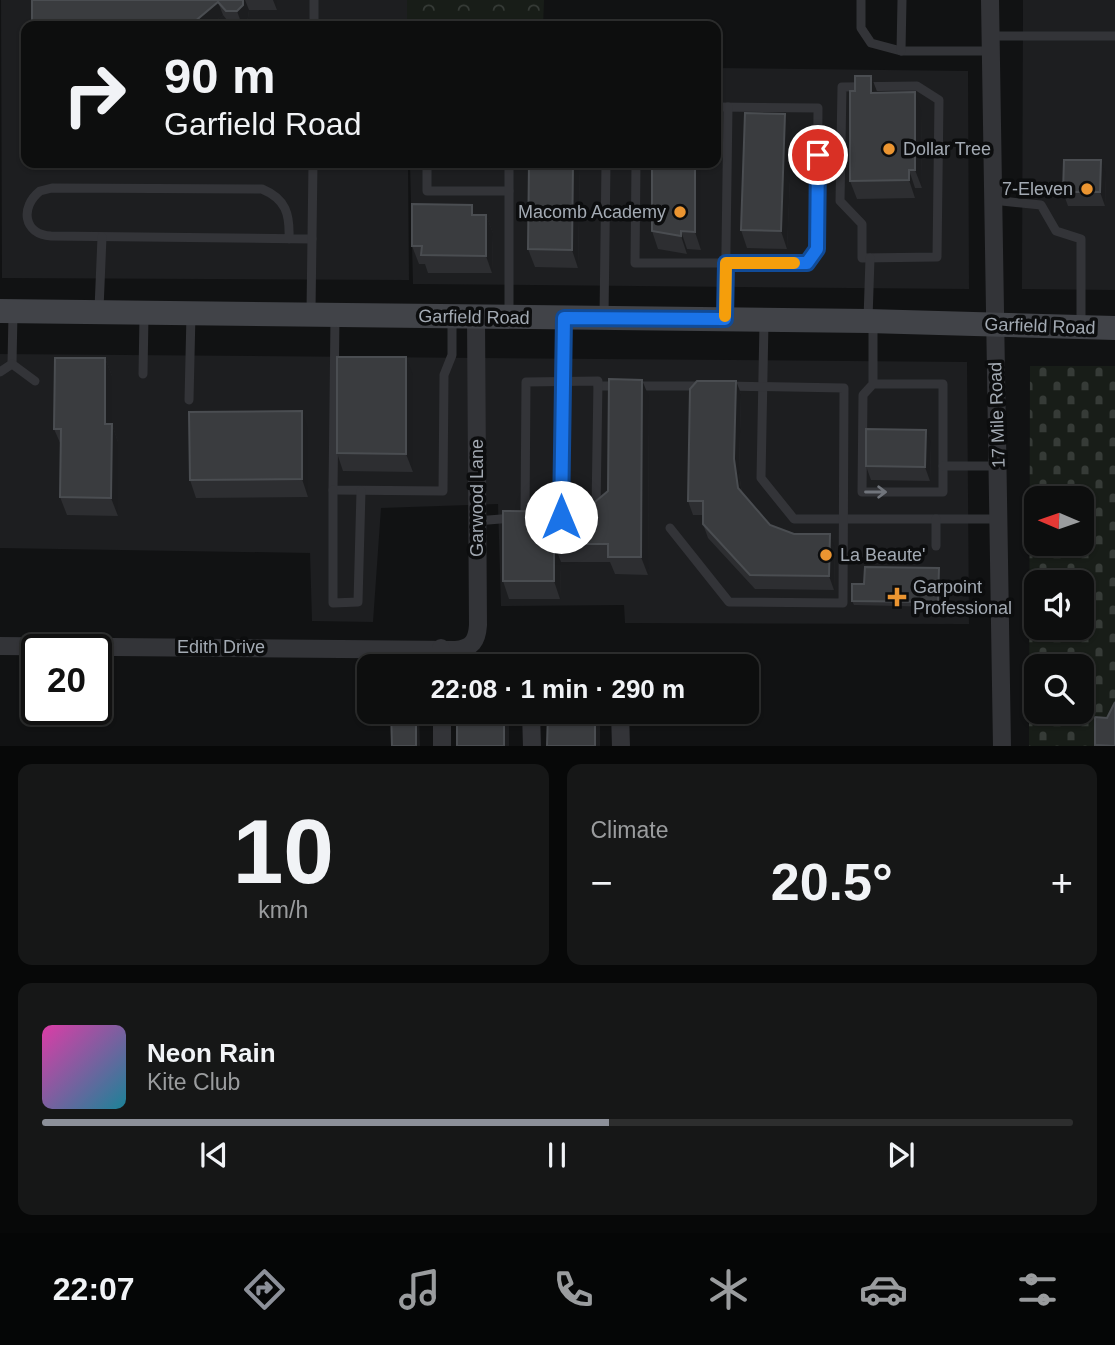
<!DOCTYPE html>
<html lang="en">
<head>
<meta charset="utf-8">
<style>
  body { margin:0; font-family:Arial,sans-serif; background:#161717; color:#f1f3f6; height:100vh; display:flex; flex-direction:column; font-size:26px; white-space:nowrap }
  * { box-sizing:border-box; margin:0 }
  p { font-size:23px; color:#9a9c9e }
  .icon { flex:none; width:38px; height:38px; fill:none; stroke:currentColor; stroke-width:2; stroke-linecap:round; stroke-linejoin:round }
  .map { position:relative; height:746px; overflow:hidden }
  .details { display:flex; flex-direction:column; gap:18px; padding:18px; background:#070808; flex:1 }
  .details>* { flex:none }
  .top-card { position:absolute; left:21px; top:21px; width:700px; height:147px; border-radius:14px; box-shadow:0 2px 5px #0004,0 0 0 2px #2d2e2e; background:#0d0e0e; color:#f1f3f6; overflow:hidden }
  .needle { width:46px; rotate:272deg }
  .fabs { position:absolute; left:1024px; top:486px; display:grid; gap:14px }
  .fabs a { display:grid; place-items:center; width:70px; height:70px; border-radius:14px; background:#0d0e0e; box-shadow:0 2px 5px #0004,0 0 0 2px #2d2e2e; font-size:35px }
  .speed { position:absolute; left:21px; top:634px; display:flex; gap:14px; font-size:35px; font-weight:700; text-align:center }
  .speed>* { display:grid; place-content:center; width:91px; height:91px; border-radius:50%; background:#0d0e0e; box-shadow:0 2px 5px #0004,0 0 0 2px #2d2e2e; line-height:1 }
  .speed .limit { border:4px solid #111; border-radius:10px; background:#fff; color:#111 }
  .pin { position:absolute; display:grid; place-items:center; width:60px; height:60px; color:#fff; margin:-30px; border:4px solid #fff; border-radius:50%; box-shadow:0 2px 7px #0007 }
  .me { position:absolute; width:77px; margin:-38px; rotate:0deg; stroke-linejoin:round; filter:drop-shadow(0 0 5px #0008) }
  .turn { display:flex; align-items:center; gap:24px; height:147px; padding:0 28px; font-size:32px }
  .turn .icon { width:91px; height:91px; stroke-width:2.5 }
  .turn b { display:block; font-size:49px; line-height:60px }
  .big { font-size:52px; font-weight:700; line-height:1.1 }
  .details .widget { flex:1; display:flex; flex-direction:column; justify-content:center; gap:10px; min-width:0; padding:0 24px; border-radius:14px; background:#161717 }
  .details .dial { align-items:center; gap:0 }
  .dial b { font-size:91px; line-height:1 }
  .song { display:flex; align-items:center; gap:21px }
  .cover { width:84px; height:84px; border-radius:10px; background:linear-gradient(135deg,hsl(320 70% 55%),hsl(190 70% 35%)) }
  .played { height:7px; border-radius:4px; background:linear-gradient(90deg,#8c9099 55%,#2d2e2e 55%) }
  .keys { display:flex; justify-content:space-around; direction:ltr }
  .heat { display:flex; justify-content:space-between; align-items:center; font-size:38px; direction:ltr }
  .details .tiles { flex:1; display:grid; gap:18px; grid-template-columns:1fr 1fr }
  .widget:last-child { grid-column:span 2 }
  .trip { position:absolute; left:357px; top:654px; width:402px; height:70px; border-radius:14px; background:#0d0e0e; box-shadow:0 2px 5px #0004,0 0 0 2px #2d2e2e; font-weight:700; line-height:70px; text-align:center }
  .tab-bar { display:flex; height:112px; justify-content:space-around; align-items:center; background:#050606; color:#9a9c9e }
  .tab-bar .icon { width:49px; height:49px }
  .tab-bar .on { color:#8c9099 }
  .tab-bar b { font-size:32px; color:#f1f3f6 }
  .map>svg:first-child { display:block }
  .built { fill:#1d1e20 }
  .forest { fill:url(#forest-crowns) }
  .cemetery { fill:url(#cemetery-stones); fill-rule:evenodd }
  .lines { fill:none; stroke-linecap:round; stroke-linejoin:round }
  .lane { stroke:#333438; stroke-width:9 }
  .street { stroke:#333438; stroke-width:18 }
  .secondary { stroke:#414348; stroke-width:24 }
  .wall { fill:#2d2e31 }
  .shaded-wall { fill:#1c1d1f }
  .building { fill:#3a3c3f; stroke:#4a4d51; stroke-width:2 }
  .oneway { stroke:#71757c }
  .route-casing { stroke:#114b97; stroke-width:18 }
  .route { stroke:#1a73e8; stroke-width:12 }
  .slow { stroke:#f59e0b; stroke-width:12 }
  .poi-dot { fill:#eb9531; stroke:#0c0d0e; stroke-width:2.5 }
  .labels { text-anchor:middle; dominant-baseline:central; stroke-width:7; stroke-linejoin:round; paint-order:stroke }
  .poi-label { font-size:18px; fill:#a3aab3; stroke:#0c0d0e; text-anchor:start }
  .street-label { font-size:18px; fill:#a3aab3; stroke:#0c0d0e }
</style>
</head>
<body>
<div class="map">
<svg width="1115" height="747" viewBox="0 0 1115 747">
  <defs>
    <pattern id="forest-crowns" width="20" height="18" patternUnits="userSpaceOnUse" patternTransform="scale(1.75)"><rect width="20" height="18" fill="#181d18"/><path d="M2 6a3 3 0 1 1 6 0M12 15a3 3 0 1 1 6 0" fill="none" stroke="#363b37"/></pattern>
    <pattern id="cemetery-stones" width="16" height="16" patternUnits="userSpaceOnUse" patternTransform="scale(1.75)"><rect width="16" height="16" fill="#181d18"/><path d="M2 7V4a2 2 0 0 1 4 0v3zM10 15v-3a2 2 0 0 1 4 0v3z" fill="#363b37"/></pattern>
  </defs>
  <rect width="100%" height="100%" fill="#111213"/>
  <!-- built -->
  <g class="built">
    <polygon points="1,0 407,0 407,26 26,26 26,163 408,163 409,280 2,278"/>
    <polygon points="1023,0 1115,0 1115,290 1022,289"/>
    <polygon points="716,68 968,71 969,289 413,284 410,163 716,163"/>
    <polygon points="0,354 967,362 969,624 625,623 624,605 501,606 498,504 381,508 373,622 312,621 310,553 0,548"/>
  </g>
  <!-- forest -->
  <polygon class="forest" points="407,0 544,0 543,26 407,26"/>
  <!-- cemetery -->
  <path class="cemetery" d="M1030 366H1115V746L1029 747ZM1036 499H1082V544H1036ZM1036 583H1082V628H1036ZM1036 667H1082V712H1036Z"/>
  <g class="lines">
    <!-- lane -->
    <g class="lane">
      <polyline points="861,0 861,28 871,43 901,51 991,51"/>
      <polyline points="314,26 314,0"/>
      <polyline points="991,36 1115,36"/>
      <polyline points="901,51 902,0"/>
      <polygon points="917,86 939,100 937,257 862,258 862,224 840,201 842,87"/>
      <polyline points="427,163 427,191 509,191"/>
      <polyline points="636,163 635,263 807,263 817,249 818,108 716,107"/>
      <polyline points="992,200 1041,205 1056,231 1081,239 1081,325"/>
      <path d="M289 239C290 214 286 199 262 189L52 188 40 191C20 207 23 234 51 236L312 239"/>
      <polyline points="99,309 102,237"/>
      <polyline points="311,311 313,163"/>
      <polyline points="509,315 509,163"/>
      <polyline points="335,317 333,490 443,491 444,375 452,355 452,318"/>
      <polyline points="604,317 606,163"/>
      <polyline points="725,318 728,107"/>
      <polyline points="868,319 870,258"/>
      <polyline points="764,322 761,478 794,519 1000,519"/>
      <polyline points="12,364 13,313"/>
      <polyline points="0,372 12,364 35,381"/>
      <polyline points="143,374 144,316"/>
      <polyline points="873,384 863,395 862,492 943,492 943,384 873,384 873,323"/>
      <polyline points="598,386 621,386"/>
      <polyline points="635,386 701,386"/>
      <polyline points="189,400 191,314"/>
      <polyline points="943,466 999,466"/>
      <polyline points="333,490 333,603 358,602 361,491"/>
      <polyline points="525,517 526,382 598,381 596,509"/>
      <polyline points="561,517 564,320"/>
      <polyline points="476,521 513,518"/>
      <polyline points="670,528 729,602 843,603 844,388 726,386"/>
      <polyline points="936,546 936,519"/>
    </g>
    <!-- street -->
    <g class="street">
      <polyline points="990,0 1002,747"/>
      <path d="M0 646 456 650C472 648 477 641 478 625L476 317"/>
      <polyline points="441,667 441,648"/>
      <polyline points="442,712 442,747"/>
      <polyline points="531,712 532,747"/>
      <polyline points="620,712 621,747"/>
    </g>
    <!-- secondary -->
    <polyline class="secondary" points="0,311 868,321 1115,328"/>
  </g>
  <!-- wall -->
  <g class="wall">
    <polygon points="32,0 277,0 277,10 249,10 248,18 242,25 231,25 223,15 210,26 32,26"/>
    <polygon points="871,76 877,93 921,110 922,188 915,188 915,198 857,199 850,181 855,91"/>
    <polygon points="792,132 787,249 747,248 741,230"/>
    <polygon points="529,163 580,163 578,268 535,267 528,249"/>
    <polygon points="701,163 701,250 687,249 687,254 658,249 652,231"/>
    <polygon points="1106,174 1105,206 1068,206 1063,192"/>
    <polygon points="476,215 486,215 493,233 492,273 428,273 425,264 419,264 412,246"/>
    <polygon points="105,358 112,376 112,424 118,442 118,516 67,515 60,497 61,445 54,429"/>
    <polygon points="413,375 413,472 343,471 337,453"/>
    <polygon points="736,381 741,394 739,473 742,493 770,525 835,548 834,590 755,589 708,538 703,524 703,515 693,515 688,501"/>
    <polygon points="649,397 648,575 615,574 610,562 561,562 560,599 509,599 503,581 608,491"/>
    <polygon points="308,429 308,497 196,498 190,480"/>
    <polygon points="931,443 930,481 871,480 866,466"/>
    <polygon points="939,568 940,573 940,607 854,605 852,601 864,584"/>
  </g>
  <!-- shaded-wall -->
  <g class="shaded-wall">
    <polygon points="243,0 245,0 249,10 248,18 242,25 237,11"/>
    <polygon points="273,0 277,0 277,10"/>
    <polygon points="218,2 223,15 210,26 194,26 193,23"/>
    <polygon points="871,76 878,94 871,93"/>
    <polygon points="915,92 921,110 922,188 915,170"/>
    <polygon points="785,114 792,132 787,249 781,231"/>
    <polygon points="1101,160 1106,174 1105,206 1100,192"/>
    <polygon points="573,163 580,163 578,268 572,250"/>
    <polygon points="695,163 701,163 701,250 695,232"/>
    <polygon points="909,170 915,188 915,198 909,180"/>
    <polygon points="486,215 493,233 492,273 486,256"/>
    <polygon points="681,231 687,249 687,254 681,236"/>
    <polygon points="406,357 413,375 413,472 406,454"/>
    <polygon points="105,358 112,376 112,442 105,424"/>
    <polygon points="642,380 649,397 648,575 641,557"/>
    <polygon points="736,381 741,394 739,473 743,502 738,488 734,459"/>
    <polygon points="302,411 308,429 308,497 302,479"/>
    <polygon points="112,424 118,442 118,516 111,498"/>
    <polygon points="926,430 931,443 930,481 925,467"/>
    <polygon points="830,534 835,548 834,590 829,576"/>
    <polygon points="554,544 561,562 560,599 554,581"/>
    <polygon points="939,568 940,573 940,607 938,602"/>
    <polygon points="416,712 419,712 420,746 416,746"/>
    <rect x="504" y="712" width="5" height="34"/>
    <rect x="595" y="712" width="5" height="34"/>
  </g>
  <!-- building -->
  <g class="building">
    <polygon points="32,0 243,0 243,5 237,11 226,11 218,2 193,23 195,26 163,25 163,26 32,26"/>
    <rect x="24" y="62" width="2" height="55"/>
    <polygon points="855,76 871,76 871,93 915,92 915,170 909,170 909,180 850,181 850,91 855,91"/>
    <polygon points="745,113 785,114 781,231 741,230"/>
    <polygon points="1064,160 1101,160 1100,192 1063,192"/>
    <polygon points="529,163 573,163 572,250 528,249"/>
    <polygon points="652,163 695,163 695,232 681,231 681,236 652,231"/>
    <polygon points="412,204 472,205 472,215 486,215 486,256 421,255 422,246 412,246"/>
    <polygon points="337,357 406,357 406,454 337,453"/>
    <polygon points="55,358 105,358 105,424 112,424 111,498 60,497 61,429 54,429"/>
    <polygon points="609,379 642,380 641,557 608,557 608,544 554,544 554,581 503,581 503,511 583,512 608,491"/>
    <polygon points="697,381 736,381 734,459 738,488 770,525 794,534 830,534 829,576 750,575 703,524 703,501 688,501 690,389"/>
    <polygon points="302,411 302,479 190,480 189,412"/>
    <polygon points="866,429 926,430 925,467 866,466"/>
    <polygon points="865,567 939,568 938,602 852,601 852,584 864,584"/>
    <polygon points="1115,702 1115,746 1095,745 1095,717 1107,718"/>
    <polygon points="391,712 416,712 416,746 392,746"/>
    <rect x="457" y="712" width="47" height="34"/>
    <polygon points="548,712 595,712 595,746 547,746"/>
  </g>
  <!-- one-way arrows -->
  <defs><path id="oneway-shaft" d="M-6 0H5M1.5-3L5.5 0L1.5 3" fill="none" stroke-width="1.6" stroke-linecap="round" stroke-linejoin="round" transform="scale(1.75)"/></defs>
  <use class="oneway" href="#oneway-shaft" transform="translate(876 492)"/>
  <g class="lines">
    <defs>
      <polyline id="route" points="561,517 564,318 725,319 726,263 807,263 817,249 818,155"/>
    </defs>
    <!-- route casing -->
    <use href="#route" class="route-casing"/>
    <!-- route -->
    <use href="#route" class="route"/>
    <!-- slow -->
    <polyline class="slow" points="725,316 726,263 794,263"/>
  </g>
  <!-- markers -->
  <g class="poi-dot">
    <circle cx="889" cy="149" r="7"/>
    <circle cx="1087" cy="189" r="7"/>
    <circle cx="680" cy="212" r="7"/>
    <circle cx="826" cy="555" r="7"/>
    <path d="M893.5 586.5h7v7h7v7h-7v7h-7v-7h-7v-7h7z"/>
  </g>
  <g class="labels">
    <!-- poi labels -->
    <g class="poi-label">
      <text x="903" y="149">Dollar Tree</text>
      <text x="1073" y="189" text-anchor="end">7-Eleven</text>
      <text x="666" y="212" text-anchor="end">Macomb Academy</text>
      <text x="840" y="555">La Beaute'</text>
      <text x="913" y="587">Garpoint<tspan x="913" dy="21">Professional</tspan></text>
    </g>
    <!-- street labels -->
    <g class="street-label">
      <text transform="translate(474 317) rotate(1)">Garfield Road</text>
      <text transform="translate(1040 326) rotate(2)">Garfield Road</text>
      <text transform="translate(997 415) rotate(-92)">17 Mile Road</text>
      <text transform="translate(477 498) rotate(-90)">Garwood Lane</text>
      <text x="221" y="647">Edith Drive</text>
    </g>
  </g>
</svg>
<div class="fabs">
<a><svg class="needle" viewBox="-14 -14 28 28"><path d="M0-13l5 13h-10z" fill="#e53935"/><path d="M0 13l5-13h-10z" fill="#9a9c9e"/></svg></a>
<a><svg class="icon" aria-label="sound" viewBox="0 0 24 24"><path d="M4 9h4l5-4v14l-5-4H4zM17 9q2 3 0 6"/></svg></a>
<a><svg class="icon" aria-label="search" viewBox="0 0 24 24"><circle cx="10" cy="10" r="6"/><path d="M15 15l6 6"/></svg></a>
</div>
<div class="speed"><div class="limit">20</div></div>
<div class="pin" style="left:818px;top:155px;background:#d93025"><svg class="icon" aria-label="arrive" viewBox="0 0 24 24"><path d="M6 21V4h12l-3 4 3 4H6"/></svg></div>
<svg class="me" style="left:561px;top:517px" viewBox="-20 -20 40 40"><circle r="19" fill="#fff"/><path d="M0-13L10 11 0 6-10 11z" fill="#1a73e8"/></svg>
<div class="trip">22:08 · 1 min · 290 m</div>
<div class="top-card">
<div class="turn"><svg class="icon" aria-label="right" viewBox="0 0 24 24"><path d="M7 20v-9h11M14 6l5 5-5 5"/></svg><div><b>90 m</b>Garfield Road</div></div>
</div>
</div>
<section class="details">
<div class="tiles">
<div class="widget dial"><b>10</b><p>km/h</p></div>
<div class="widget"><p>Climate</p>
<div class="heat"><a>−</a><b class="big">20.5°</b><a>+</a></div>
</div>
<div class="widget">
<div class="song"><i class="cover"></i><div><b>Neon Rain</b><p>Kite Club</p></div></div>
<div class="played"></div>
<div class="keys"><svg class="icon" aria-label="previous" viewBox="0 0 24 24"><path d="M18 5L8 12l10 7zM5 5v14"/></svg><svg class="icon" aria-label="pause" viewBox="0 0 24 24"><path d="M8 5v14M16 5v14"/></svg><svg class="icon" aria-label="next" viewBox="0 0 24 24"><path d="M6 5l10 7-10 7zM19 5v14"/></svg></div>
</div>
</div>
</section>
<nav class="tab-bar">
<b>22:07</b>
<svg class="icon on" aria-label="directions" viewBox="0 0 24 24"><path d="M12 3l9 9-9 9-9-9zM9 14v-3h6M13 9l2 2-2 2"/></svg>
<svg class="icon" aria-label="music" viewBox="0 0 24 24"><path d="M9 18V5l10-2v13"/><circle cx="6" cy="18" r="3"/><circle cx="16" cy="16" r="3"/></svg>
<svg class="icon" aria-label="phone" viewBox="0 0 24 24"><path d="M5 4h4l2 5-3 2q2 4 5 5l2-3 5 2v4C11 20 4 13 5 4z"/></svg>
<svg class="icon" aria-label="climate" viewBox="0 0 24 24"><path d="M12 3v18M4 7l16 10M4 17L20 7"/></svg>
<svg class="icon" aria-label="car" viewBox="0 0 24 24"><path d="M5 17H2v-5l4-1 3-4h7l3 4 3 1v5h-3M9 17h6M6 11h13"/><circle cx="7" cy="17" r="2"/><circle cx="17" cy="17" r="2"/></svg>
<svg class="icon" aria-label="filters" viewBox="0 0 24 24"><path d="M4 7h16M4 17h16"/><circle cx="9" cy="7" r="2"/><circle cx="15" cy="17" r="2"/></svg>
</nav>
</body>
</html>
